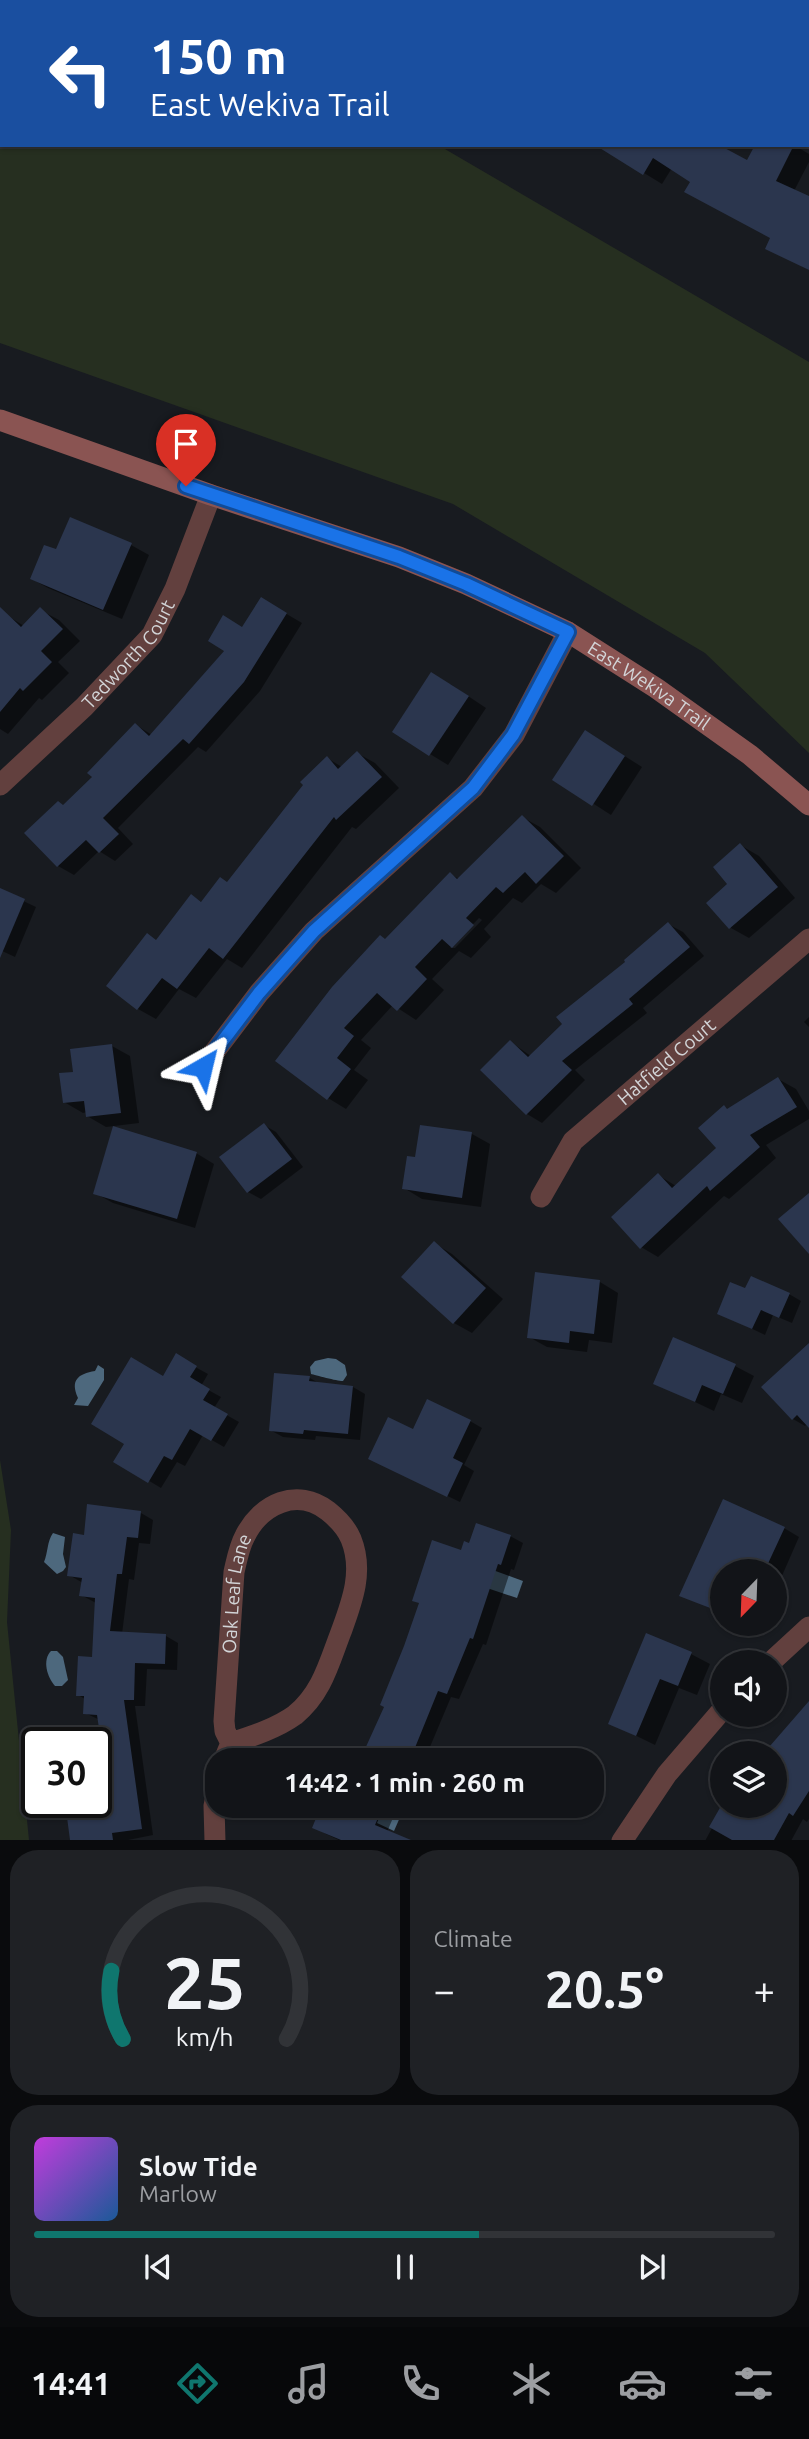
<!DOCTYPE html>
<html lang="en">
<head>
<meta charset="utf-8">
<style>
  body { margin:0; font-family:Ubuntu,sans-serif; background:#1f2125; color:#f1f3f6; height:100vh; display:flex; flex-direction:column; font-size:26px; white-space:nowrap }
  * { box-sizing:border-box; margin:0 }
  p { font-size:23px; color:#9c9ea2 }
  .icon { flex:none; width:38px; height:38px; fill:none; stroke:currentColor; stroke-width:2; stroke-linecap:round; stroke-linejoin:round }
  .map { position:relative; height:1840px; overflow:hidden }
  .details { display:flex; flex-direction:column; gap:10px; padding:10px; background:#0a0b0d; flex:1 }
  .details>* { flex:none }
  .hud { position:absolute; left:0px; top:0px; width:810px; height:147px; box-shadow:0 2px 5px #0004,0 0 0 2px #313337; background:#1a4fa0; color:#fff; overflow:hidden }
  .needle { width:46px; rotate:203deg }
  .buttons { position:absolute; left:710px; top:1559px; display:grid; gap:14px }
  .buttons a { display:grid; place-items:center; width:77px; height:77px; border-radius:50%; background:#121418; box-shadow:0 2px 5px #0004,0 0 0 2px #313337; font-size:35px }
  .speed { position:absolute; left:21px; top:1727px; display:flex; gap:14px; font-size:35px; font-weight:700; text-align:center }
  .speed>* { display:grid; place-content:center; width:91px; height:91px; border-radius:50%; background:#121418; box-shadow:0 2px 5px #0004,0 0 0 2px #313337; line-height:1 }
  .speed .limit { border:4px solid #111; border-radius:10px; background:#fff; color:#111 }
  .pin { position:absolute; display:grid; place-items:center; width:60px; height:60px; color:#fff; margin:-72px -30px; border-radius:50% 50% 50% 0; rotate:-45deg; box-shadow:0 0 7px #0007 }
  .pin .icon { rotate:45deg }
  .me { position:absolute; width:77px; margin:-38px; rotate:37deg; stroke-linejoin:round; filter:drop-shadow(0 0 5px #0008) }
  .turn { display:flex; align-items:center; gap:24px; height:147px; padding:0 35px; font-size:32px }
  .turn .icon { width:91px; height:91px; stroke-width:2.5 }
  .turn b { display:block; font-size:49px; line-height:60px }
  .big { font-size:52px; font-weight:700; line-height:1.1 }
  .details .widget { flex:1; display:flex; flex-direction:column; justify-content:center; gap:10px; min-width:0; padding:0 24px; border-radius:28px; background:#1f2125 }
  .details .dial { align-items:center; gap:0 }
  .dial svg { height:182px; overflow:visible; fill:none; stroke:#313337; stroke-width:7; stroke-linecap:round; text-anchor:middle }
  .dial text { fill:#f1f3f6; stroke:none }
  .song { display:flex; align-items:center; gap:21px }
  .cover { width:84px; height:84px; border-radius:10px; background:linear-gradient(135deg,hsl(290 70% 55%),hsl(210 70% 35%)) }
  .played { height:7px; border-radius:4px; background:linear-gradient(90deg,#0f766e 60%,#313337 60%) }
  .keys { display:flex; justify-content:space-around; direction:ltr }
  .heat { display:flex; justify-content:space-between; align-items:center; font-size:38px; direction:ltr }
  .details .tiles { flex:1; display:grid; gap:10px; grid-template-columns:1fr 1fr }
  .widget:last-child { grid-column:span 2 }
  .trip { position:absolute; left:205px; top:1748px; width:399px; height:70px; border-radius:28px; background:#121418; box-shadow:0 2px 5px #0004,0 0 0 2px #313337; font-weight:700; line-height:70px; text-align:center }
  .dock { display:flex; height:112px; justify-content:space-around; align-items:center; background:#07080a; color:#9c9ea2 }
  .dock .icon { width:49px; height:49px }
  .dock .current { color:#0f766e }
  .dock b { font-size:32px; color:#f1f3f6 }
  .map>svg:first-child { display:block }
  .green { fill:#262f20 }
  .water { fill:#4d687d }
  .shadow { fill:#0007; fill-rule:evenodd }
  .building { fill:#2b364e }
  .lines { fill:none; stroke-linecap:round; stroke-linejoin:round }
  .street { stroke:#62403e; stroke-width:21 }
  .secondary { stroke:#8a5452; stroke-width:21 }
  .route-casing { stroke:#114b97; stroke-width:18 }
  .route { stroke:#1a73e8; stroke-width:12 }
  .labels { text-anchor:middle; dominant-baseline:central; stroke-width:7; stroke-linejoin:round; paint-order:stroke }
  .street-label { font-size:19px; fill:#d2d4d7; stroke:#0f1217 }
</style>
</head>
<body>
<div class="map">
<svg width="809" height="1841" viewBox="0 0 809 1841">
  <rect width="100%" height="100%" fill="#181b20"/>
  <!-- green -->
  <g class="green">
    <polygon points="0,0 190,0 193,2 2,2 2,145 438,145 809,362 809,753 705,653 453,504 0,343"/>
    <polygon points="0,1460 11,1530 7,1622 29,1840 0,1840"/>
  </g>
  <!-- water -->
  <g class="water">
    <path d="M328 1358 336 1359 345 1365 347 1375 343 1381C341 1382 315 1375 311 1374L310 1367 315 1361Z"/>
    <path d="M98 1365 104 1369V1380L88 1406 74 1405 78 1398C70 1380 78 1374 95 1371Z"/>
    <path d="M53 1533 65 1537 63 1554 66 1567 63 1571 57 1574 44 1562C48 1553 47 1541 53 1533Z"/>
    <polygon points="490,1569 523,1581 517,1598 484,1587"/>
    <path d="M51 1651H57L63 1657 68 1680 62 1686H55C47 1677 42 1660 51 1651Z"/>
    <polygon points="384,1806 405,1806 394,1831 377,1823"/>
  </g>
  <!-- shadow -->
  <g class="shadow">
    <polygon points="428,0 465,0 465,2"/>
    <polygon points="479,0 574,0 572,2 478,2"/>
    <polygon points="794,145 809,154 809,162 794,191 809,198 809,270 767,248 772,238 672,168 662,184 600,146 748,162"/>
    <polygon points="131,545 149,555 122,619 48,588 32,579 57,552"/>
    <polygon points="261,599 302,623 260,691 206,752 198,747 118,828 133,844 115,861 99,851 74,875 58,866 64,806 94,777 136,725 152,735 243,629"/>
    <polygon points="40,610 59,620 80,641 58,662 69,673 42,700 39,698 8,734 0,729 0,624 8,616 24,626"/>
    <polygon points="450,684 486,708 448,765 394,732"/>
    <polygon points="604,743 642,767 611,815 555,779"/>
    <polygon points="357,753 375,763 399,788 356,829 352,827 242,968 227,959 196,998 179,989 156,1019 138,1009 157,941 191,896 203,903 228,884 327,758 342,767"/>
    <path d="M522 817 540 827 581 868 556 893 541 884 522 903 513 898 484 929 491 937 471 958 459 951 432 979 444 990 416 1020 393 1005 361 1040 371 1048 354 1070 368 1080 346 1109 328 1098 277 1060 386 941 450 874 459 879ZM479 918 482 920 455 948H450Z"/>
    <polygon points="740,845 759,856 795,898 749,938 731,928 730,884"/>
    <polygon points="0,890 36,907 15,957 0,950"/>
    <polygon points="668,924 683,932 704,956 643,1008 647,1013 575,1070 585,1080 542,1123 527,1114 483,1070 511,1042 532,1057"/>
    <polygon points="809,1017 809,1027 804,1022"/>
    <polygon points="112,1046 130,1056 139,1123 106,1127 87,1116 87,1112 83,1113 64,1102 75,1073"/>
    <polygon points="778,1079 796,1089 809,1111 809,1119 766,1145 776,1158 729,1199 724,1196 658,1257 641,1247 658,1175 676,1186 719,1148 728,1110"/>
    <polygon points="264,1125 276,1132 303,1167 261,1199 248,1192 222,1158"/>
    <polygon points="472,1134 490,1144 481,1207 422,1199 404,1188 416,1159"/>
    <polygon points="196,1153 214,1164 195,1228 113,1203 95,1193"/>
    <polygon points="434,1243 452,1254 503,1299 472,1333 454,1323"/>
    <polygon points="600,1282 618,1293 612,1343 589,1340 587,1352 547,1347 529,1337"/>
    <polygon points="746,1291 789,1294 801,1301 792,1323 773,1315 765,1335 719,1313"/>
    <polygon points="674,1340 735,1366 754,1376 742,1403 721,1394 714,1411 655,1383"/>
    <polygon points="809,1351 809,1425 807,1424 805,1426 793,1419"/>
    <polygon points="188,1363 208,1374 201,1386 221,1397 214,1408 239,1422 224,1447 203,1435 185,1466 177,1462 161,1488 116,1461 169,1382"/>
    <polygon points="310,1378 320,1384 353,1387 365,1394 360,1440 316,1436 315,1440 283,1437 270,1430"/>
    <polygon points="470,1421 482,1428 464,1465 474,1471 460,1502 383,1465 413,1431"/>
    <polygon points="141,1513 153,1520 150,1544 139,1543 134,1580 129,1579 122,1634 166,1636 178,1643 177,1670 147,1669 145,1706 135,1706 153,1835 123,1841 74,1841 72,1839 96,1802 105,1757 100,1720 85,1713 85,1699 78,1695 94,1658 96,1603 81,1595 83,1583 69,1575 85,1537"/>
    <polygon points="784,1528 799,1537 781,1578 775,1575 775,1572 723,1572 723,1614 682,1595"/>
    <polygon points="510,1536 523,1543 514,1570 511,1569 486,1645 483,1644 459,1699 451,1697 427,1754 422,1751 418,1760 362,1760 386,1707 462,1552 471,1545"/>
    <polygon points="647,1635 691,1654 710,1664 697,1695 679,1688 655,1745 610,1723"/>
    <polygon points="809,1702 809,1819 807,1822 803,1819 791,1841 705,1841 724,1806 775,1806"/>
    <polygon points="323,1806 398,1806 387,1832 398,1841 341,1841 326,1834 314,1827"/>
  </g>
  <!-- building -->
  <g class="building">
    <polygon points="595,145 719,145 747,160 755,145 794,145 776,181 809,196 809,270 765,249 770,238 684,192 690,182 653,158 643,175"/>
    <polygon points="70,517 132,543 103,610 30,579 44,545 56,549"/>
    <polygon points="261,597 287,613 244,682 189,744 183,739 103,818 119,834 99,853 86,840 57,867 24,833 58,801 63,805 92,777 87,773 135,723 149,736 224,651 208,641 223,615 242,627"/>
    <polygon points="0,607 21,627 40,607 63,629 41,651 52,662 23,691 20,688 0,712"/>
    <polygon points="431,672 469,696 429,756 392,732"/>
    <polygon points="585,730 625,756 592,806 552,780"/>
    <polygon points="357,751 382,777 336,820 334,817 223,959 209,948 177,989 162,978 137,1010 106,986 147,933 156,940 191,894 201,902 220,877 227,882 303,785 300,782 327,756 338,769"/>
    <polygon points="522,815 564,856 536,884 525,872 503,893 496,887 466,918 474,925 452,948 442,939 415,967 427,979 397,1011 377,993 344,1028 354,1036 337,1058 351,1069 327,1100 275,1061 332,987 380,935 385,939 450,872 457,879"/>
    <polygon points="740,843 778,887 729,929 706,903 727,884 713,867"/>
    <polygon points="0,888 25,899 0,958"/>
    <polygon points="668,922 690,947 629,999 633,1004 562,1061 572,1070 526,1115 480,1070 510,1040 528,1057 562,1024 556,1017 625,962 624,960"/>
    <polygon points="112,1044 121,1113 86,1117 84,1101 63,1103 59,1073 73,1072 70,1049"/>
    <polygon points="778,1077 797,1107 750,1135 760,1147 710,1191 707,1186 640,1249 611,1217 658,1173 672,1188 716,1148 698,1128 724,1105 727,1109"/>
    <polygon points="264,1123 292,1159 247,1193 219,1157"/>
    <polygon points="420,1125 472,1132 462,1198 402,1189 407,1156 415,1157"/>
    <polygon points="113,1126 197,1152 177,1219 93,1194"/>
    <polygon points="809,1193 809,1254 778,1219"/>
    <polygon points="434,1241 486,1288 453,1324 401,1277"/>
    <polygon points="535,1272 600,1280 594,1334 570,1331 569,1343 527,1338"/>
    <polygon points="751,1276 790,1293 779,1318 761,1310 752,1329 717,1314 730,1282 745,1288"/>
    <polygon points="673,1337 736,1364 723,1394 702,1385 695,1402 653,1384"/>
    <polygon points="809,1343 809,1428 797,1415 792,1420 761,1387"/>
    <polygon points="176,1353 197,1366 190,1377 210,1389 203,1400 228,1414 211,1441 190,1429 172,1460 164,1456 148,1483 113,1462 124,1444 91,1424 131,1357 163,1376"/>
    <polygon points="274,1373 310,1376 309,1381 353,1386 348,1434 304,1430 303,1434 269,1431"/>
    <polygon points="427,1399 471,1420 453,1458 463,1463 447,1497 368,1459 388,1417 413,1429"/>
    <polygon points="723,1499 785,1527 765,1570 753,1565 750,1572 723,1572 723,1613 679,1596"/>
    <polygon points="87,1504 141,1511 138,1538 127,1537 122,1574 117,1574 110,1631 166,1634 165,1664 135,1663 134,1700 124,1700 142,1829 112,1833 113,1840 70,1840 65,1802 96,1802 96,1756 103,1755 97,1715 83,1714 84,1696 76,1696 78,1656 92,1657 95,1598 79,1596 82,1578 67,1576 73,1533 84,1535"/>
    <polygon points="476,1523 511,1535 501,1565 498,1564 473,1639 470,1638 447,1694 438,1691 410,1760 360,1760 384,1707 380,1705 404,1646 419,1603 412,1601 432,1540 461,1550 464,1541 469,1543"/>
    <polygon points="646,1633 692,1652 678,1686 660,1679 636,1736 608,1724"/>
    <polygon points="809,1701 809,1791 793,1816 789,1813 774,1840 732,1840 709,1827 721,1806 775,1806 775,1754 763,1754"/>
    <polygon points="321,1806 383,1806 375,1825 411,1840 341,1840 312,1828"/>
  </g>
  <g class="lines">
    <!-- street -->
    <g class="street">
      <polyline points="666,0 668,2"/>
      <polyline points="786,2 787,0"/>
      <path id="s1" d="M0 785 84 707 152 635 175 589 211 495"/>
      <polyline points="203,1067 259,993 314,931 473,788 514,735 568,632"/>
      <path id="s2" d="M541 1197 573 1141 809 939"/>
      <polyline points="771,1662 809,1627"/>
      <path id="s3" d="M224 1760 231 1743 225 1731 224 1721 234 1572C237 1559 239 1547 245 1536 261 1504 297 1487 328 1511 338 1519 346 1527 351 1539 364 1571 352 1602 341 1632 329 1663 322 1693 295 1715 277 1728 253 1736 231 1743"/>
      <polyline points="215,1841 214,1806 217,1792"/>
      <polyline points="622,1841 667,1774 723,1709"/>
    </g>
    <!-- secondary -->
    <path class="secondary" id="s4" d="M0 420 211 495 399 557 466 584 568 632 656 688 750 755 809 805"/>
  </g>
  <g class="lines">
    <defs>
      <polyline id="route" points="186,486 399,557 466,584 568,632 513,735 473,788 314,931 259,993 203,1067"/>
    </defs>
    <!-- route casing -->
    <use href="#route" class="route-casing"/>
    <!-- route -->
    <use href="#route" class="route"/>
  </g>
  <g class="labels">
    <!-- street labels -->
    <g class="street-label">
      <text stroke="none"><textPath href="#s1" startOffset="184">Tedworth Court</textPath></text>
      <text stroke="none"><textPath href="#s4" startOffset="704">East Wekiva Trail</textPath></text>
      <text stroke="none"><textPath href="#s2" startOffset="187">Hatfield Court</textPath></text>
      <text stroke="none"><textPath href="#s3" startOffset="170">Oak Leaf Lane</textPath></text>
    </g>
  </g>
</svg>
<div class="buttons">
<a><svg class="needle" viewBox="-14 -14 28 28"><path d="M0-13l5 13h-10z" fill="#e53935"/><path d="M0 13l5-13h-10z" fill="#9c9ea2"/></svg></a>
<a><svg class="icon" aria-label="sound" viewBox="0 0 24 24"><path d="M4 9h4l5-4v14l-5-4H4zM17 9q2 3 0 6"/></svg></a>
<a><svg class="icon" aria-label="layers" viewBox="0 0 24 24"><path d="M12 4l9 5-9 5-9-5zM3 14l9 5 9-5"/></svg></a>
</div>
<div class="speed"><div class="limit">30</div></div>
<div class="pin" style="left:186px;top:486px;background:#d93025"><svg class="icon" aria-label="arrive" viewBox="0 0 24 24"><path d="M6 21V4h12l-3 4 3 4H6"/></svg></div>
<svg class="me" style="left:203px;top:1067px" viewBox="-20 -20 40 40"><path d="M0-17L14 15 0 8-14 15z" fill="#1a73e8" stroke="#fff" stroke-width="4"/></svg>
<div class="trip">14:42 · 1 min · 260 m</div>
<div class="hud">
<div class="turn"><svg class="icon" aria-label="left" viewBox="0 0 24 24"><path d="M17 20v-9H6M10 6l-5 5 5 5"/></svg><div><b>150 m</b>East Wekiva Trail</div></div>
</div>
</div>
<section class="details">
<div class="tiles">
<div class="widget dial"><svg viewBox="0 0 100 80">
<path d="M14 69A42 42 0 1 1 86 69"/>
<path d="M14 69A42 42 0 0 1 9 39" stroke="#0f766e"/>
<text x="50" y="56" font-size="32" font-weight="700">25</text>
<text x="50" y="72" font-size="11">km/h</text>
</svg></div>
<div class="widget"><p>Climate</p>
<div class="heat"><a>−</a><b class="big">20.5°</b><a>+</a></div>
</div>
<div class="widget">
<div class="song"><i class="cover"></i><div><b>Slow Tide</b><p>Marlow</p></div></div>
<div class="played"></div>
<div class="keys"><svg class="icon" aria-label="previous" viewBox="0 0 24 24"><path d="M18 5L8 12l10 7zM5 5v14"/></svg><svg class="icon" aria-label="pause" viewBox="0 0 24 24"><path d="M8 5v14M16 5v14"/></svg><svg class="icon" aria-label="next" viewBox="0 0 24 24"><path d="M6 5l10 7-10 7zM19 5v14"/></svg></div>
</div>
</div>
</section>
<nav class="dock">
<b>14:41</b>
<svg class="icon current" aria-label="directions" viewBox="0 0 24 24"><path d="M12 3l9 9-9 9-9-9zM9 14v-3h6M13 9l2 2-2 2"/></svg>
<svg class="icon" aria-label="music" viewBox="0 0 24 24"><path d="M9 18V5l10-2v13"/><circle cx="6" cy="18" r="3"/><circle cx="16" cy="16" r="3"/></svg>
<svg class="icon" aria-label="phone" viewBox="0 0 24 24"><path d="M5 4h4l2 5-3 2q2 4 5 5l2-3 5 2v4C11 20 4 13 5 4z"/></svg>
<svg class="icon" aria-label="climate" viewBox="0 0 24 24"><path d="M12 3v18M4 7l16 10M4 17L20 7"/></svg>
<svg class="icon" aria-label="car" viewBox="0 0 24 24"><path d="M5 17H2v-5l4-1 3-4h7l3 4 3 1v5h-3M9 17h6M6 11h13"/><circle cx="7" cy="17" r="2"/><circle cx="17" cy="17" r="2"/></svg>
<svg class="icon" aria-label="filters" viewBox="0 0 24 24"><path d="M4 7h16M4 17h16"/><circle cx="9" cy="7" r="2"/><circle cx="15" cy="17" r="2"/></svg>
</nav>
</body>
</html>
